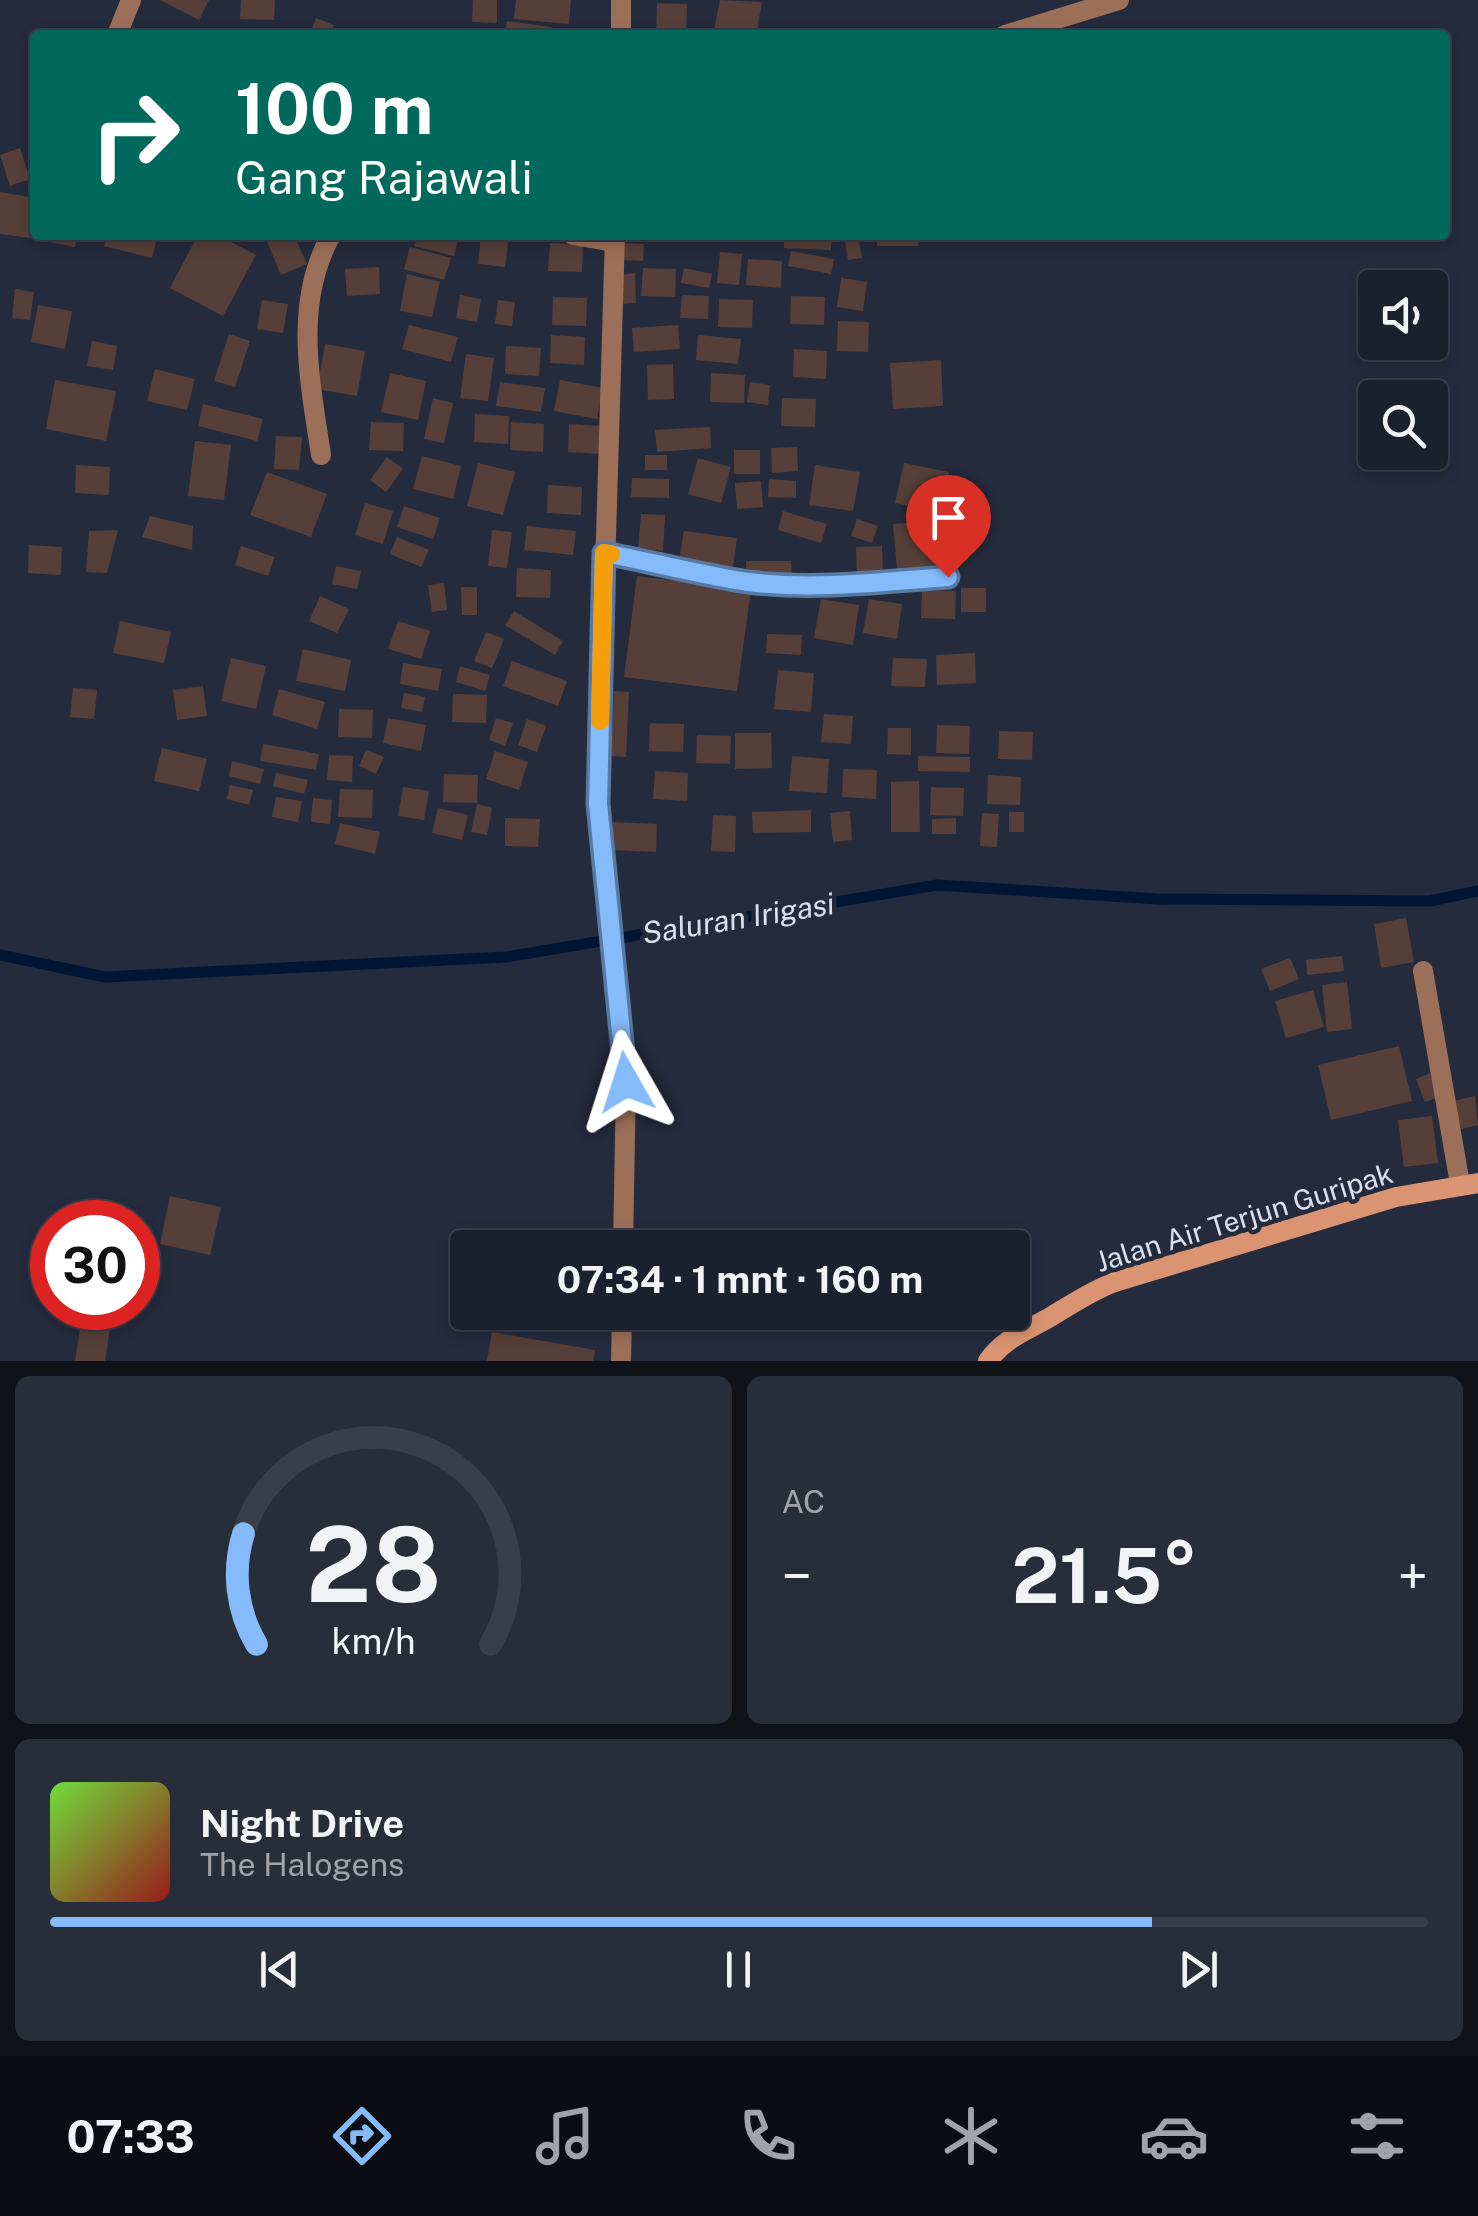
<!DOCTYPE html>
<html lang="id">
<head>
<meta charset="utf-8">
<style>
  body { margin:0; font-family:"Public Sans",sans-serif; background:#282d3a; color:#f1f3f6; height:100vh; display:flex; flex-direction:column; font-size:38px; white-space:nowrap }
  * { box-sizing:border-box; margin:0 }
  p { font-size:32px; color:#a0a3aa }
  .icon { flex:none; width:55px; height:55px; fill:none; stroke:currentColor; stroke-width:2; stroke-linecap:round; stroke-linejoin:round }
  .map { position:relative; height:1361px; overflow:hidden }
  .panel { display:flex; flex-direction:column; gap:15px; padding:15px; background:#0f1219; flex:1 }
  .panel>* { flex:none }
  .hud { position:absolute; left:30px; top:30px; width:1420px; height:210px; border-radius:10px; box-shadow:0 5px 15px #0003,0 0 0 2px #393e4a; background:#00695c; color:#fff; overflow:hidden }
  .buttons { position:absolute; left:1358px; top:270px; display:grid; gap:20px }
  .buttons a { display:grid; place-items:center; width:90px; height:90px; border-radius:10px; background:#1b202e; box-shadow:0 5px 15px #0003,0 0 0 2px #393e4a; font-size:50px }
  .speed { position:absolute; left:30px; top:1200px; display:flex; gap:20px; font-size:50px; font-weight:700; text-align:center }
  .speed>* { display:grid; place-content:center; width:130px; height:130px; border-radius:50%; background:#1b202e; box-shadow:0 5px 15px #0003,0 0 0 2px #393e4a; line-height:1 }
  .speed .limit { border:15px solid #d22; background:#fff; color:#111 }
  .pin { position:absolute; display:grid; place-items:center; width:85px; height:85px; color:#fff; margin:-102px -42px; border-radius:50% 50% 50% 0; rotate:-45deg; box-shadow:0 0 10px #0007 }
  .pin .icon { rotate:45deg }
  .me { position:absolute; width:110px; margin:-55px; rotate:354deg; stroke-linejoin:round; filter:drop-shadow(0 0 8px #0008) }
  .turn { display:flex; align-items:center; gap:35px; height:210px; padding:0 40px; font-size:45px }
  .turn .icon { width:130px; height:130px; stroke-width:2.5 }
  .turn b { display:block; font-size:70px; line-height:85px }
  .big { font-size:75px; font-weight:700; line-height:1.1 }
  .panel .card { flex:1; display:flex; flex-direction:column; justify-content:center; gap:15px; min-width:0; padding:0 35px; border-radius:15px; background:#282d3a }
  .panel .dial { align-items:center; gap:0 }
  .dial svg { height:260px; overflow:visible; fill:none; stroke:#393e4a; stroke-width:7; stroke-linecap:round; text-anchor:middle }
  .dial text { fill:#f1f3f6; stroke:none }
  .song { display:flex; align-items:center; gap:30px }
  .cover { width:120px; height:120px; border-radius:15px; background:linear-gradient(135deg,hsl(100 70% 55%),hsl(0 70% 35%)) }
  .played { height:10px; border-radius:5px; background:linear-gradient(90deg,#85bbfb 80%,#393e4a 80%) }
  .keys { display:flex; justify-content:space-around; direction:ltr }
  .heat { display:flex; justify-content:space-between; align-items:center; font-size:55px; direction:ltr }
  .panel .tiles { flex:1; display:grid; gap:15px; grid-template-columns:1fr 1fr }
  .card:last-child { grid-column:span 2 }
  .trip { position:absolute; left:450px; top:1230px; width:580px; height:100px; border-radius:10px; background:#1b202e; box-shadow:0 5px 15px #0003,0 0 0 2px #393e4a; font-weight:700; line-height:100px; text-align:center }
  .dock { display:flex; height:160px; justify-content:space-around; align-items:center; background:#0b0d12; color:#a0a3aa }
  .dock .icon { width:70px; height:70px }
  .dock .selected { color:#85bbfb }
  .dock b { font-size:45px; color:#f1f3f6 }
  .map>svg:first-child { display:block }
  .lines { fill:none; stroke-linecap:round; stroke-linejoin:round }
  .stream { stroke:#001634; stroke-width:11 }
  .building { fill:#563f39 }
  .street { stroke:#9c6f59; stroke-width:20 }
  .secondary { stroke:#db9471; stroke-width:20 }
  .route-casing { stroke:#567aa3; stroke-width:25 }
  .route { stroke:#85bbfb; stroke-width:18 }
  .slow { stroke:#f59e0b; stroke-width:18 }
  .labels { text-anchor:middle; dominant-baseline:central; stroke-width:9; stroke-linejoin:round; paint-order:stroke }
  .street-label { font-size:28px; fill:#dde1ee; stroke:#242b3d }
  .water-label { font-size:30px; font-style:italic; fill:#d7e3f1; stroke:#242b3d }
</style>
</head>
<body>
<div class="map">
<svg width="1478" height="1361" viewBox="0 0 1478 1361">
  <rect width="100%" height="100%" fill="#242b3d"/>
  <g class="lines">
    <!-- stream -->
    <polyline class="stream" points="0,955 105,977 506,957 937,885 1158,899 1430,901 1478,891"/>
  </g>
  <!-- building -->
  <g class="building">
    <polygon points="160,0 209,0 199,20"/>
    <polygon points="241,0 275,0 274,20 240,19"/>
    <polygon points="473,0 497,0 497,23 472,22"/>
    <polygon points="516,0 571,0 569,24 514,19"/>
    <polygon points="720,0 762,2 756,35 713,35"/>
    <polygon points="657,3 687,4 686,35 656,35"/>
    <polygon points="316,18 334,25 330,35 310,35"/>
    <polygon points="507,21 552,27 551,35 505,35"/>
    <polygon points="20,148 30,179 10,186 0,155"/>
    <polygon points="0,192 35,198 30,238 0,234"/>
    <polygon points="46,235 78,235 75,247 45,241"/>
    <polygon points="107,235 158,235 152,258 104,246"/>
    <polygon points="198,235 218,235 256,255 223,316 170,288"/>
    <polygon points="264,235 294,235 307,264 281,275"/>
    <polygon points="417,235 459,235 454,256 414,246"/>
    <polygon points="481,235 509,235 505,267 478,264"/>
    <polygon points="784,235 832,235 831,250 784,248"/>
    <polygon points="844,235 858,235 862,258 848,260"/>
    <rect x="877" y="235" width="41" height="11"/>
    <polygon points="550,243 583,244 582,272 548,271"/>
    <polygon points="622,243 644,244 643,261 621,260"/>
    <polygon points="410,247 451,258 444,280 404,269"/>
    <polygon points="791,251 834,259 831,274 788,266"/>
    <polygon points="720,252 742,254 739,285 717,283"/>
    <polygon points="748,259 782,261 781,288 746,285"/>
    <polygon points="379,267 380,294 347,296 345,269"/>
    <polygon points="643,268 676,269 675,297 641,296"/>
    <polygon points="684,268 712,274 709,288 681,283"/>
    <polygon points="635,273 636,303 620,304 618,275"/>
    <polygon points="407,274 440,282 432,317 400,311"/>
    <polygon points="841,278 867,282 863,311 837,307"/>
    <polygon points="15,289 34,292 30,320 12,318"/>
    <polygon points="460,295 481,299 477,322 456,318"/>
    <polygon points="682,295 709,296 708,319 680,318"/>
    <polygon points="791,296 825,297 824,325 790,324"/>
    <polygon points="553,297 587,298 586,326 552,325"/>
    <polygon points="719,299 753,300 752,328 718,327"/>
    <polygon points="262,300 288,304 283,333 257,329"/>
    <polygon points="498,300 515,302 512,326 495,324"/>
    <polygon points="38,305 72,311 65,349 31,342"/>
    <polygon points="838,321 869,322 868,352 837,351"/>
    <polygon points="409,325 458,337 451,362 402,349"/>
    <polygon points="678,325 680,349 634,352 632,328"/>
    <polygon points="229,334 250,341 235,387 214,381"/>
    <polygon points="551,335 585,337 584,365 550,363"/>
    <polygon points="698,335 741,339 738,364 696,360"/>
    <polygon points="92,341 117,346 113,370 87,366"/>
    <polygon points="325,344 365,351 357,396 317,389"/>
    <polygon points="506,346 541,348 539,376 505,374"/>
    <polygon points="794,349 827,351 826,379 793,377"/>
    <polygon points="466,354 494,358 488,401 460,398"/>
    <polygon points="941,360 943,406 893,409 890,363"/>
    <polygon points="673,364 674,399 648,400 647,365"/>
    <polygon points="155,369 195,379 187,410 147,401"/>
    <polygon points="390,373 426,381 418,420 381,412"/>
    <polygon points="711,373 745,375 744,403 710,402"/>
    <polygon points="55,380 116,391 106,441 46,429"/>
    <polygon points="560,380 603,388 597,419 554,411"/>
    <polygon points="500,382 545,388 541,412 496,406"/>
    <polygon points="750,382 770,385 768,405 747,402"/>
    <polygon points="433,398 453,403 444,443 424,439"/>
    <polygon points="782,398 816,399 815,427 781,426"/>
    <polygon points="203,404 263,419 257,441 198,426"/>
    <polygon points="475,414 509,416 508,444 474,442"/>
    <polygon points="371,422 404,423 403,451 369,450"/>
    <polygon points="511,422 544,424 543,452 510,450"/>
    <polygon points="569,424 602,426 601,454 568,452"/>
    <polygon points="710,427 711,448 657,452 655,430"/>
    <polygon points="276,436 302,437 299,470 274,469"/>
    <polygon points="195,441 231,445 224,500 188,496"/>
    <polygon points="797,447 798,471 772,473 771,448"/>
    <rect x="734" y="450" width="26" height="24"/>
    <rect x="645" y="455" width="22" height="15"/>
    <polygon points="422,456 461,466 453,499 413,489"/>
    <polygon points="387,457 403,469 386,492 370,480"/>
    <polygon points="698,458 731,467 721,503 688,494"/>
    <polygon points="478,463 515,472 503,515 467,506"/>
    <polygon points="904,463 949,472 941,513 895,503"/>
    <polygon points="76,465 110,467 109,495 75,493"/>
    <polygon points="815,465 860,472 853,511 809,505"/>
    <polygon points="267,472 327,494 311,537 250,515"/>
    <polygon points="632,478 669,479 669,498 631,497"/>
    <polygon points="769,479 796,481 796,498 768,497"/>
    <polygon points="761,481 763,507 737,509 735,483"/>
    <polygon points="548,485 582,487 581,515 547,513"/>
    <polygon points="365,503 393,511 383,544 355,535"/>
    <polygon points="404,506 440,518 433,539 397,527"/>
    <polygon points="783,511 827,524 821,543 778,530"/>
    <polygon points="641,514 665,515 663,551 638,549"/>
    <polygon points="150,516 193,526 192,550 142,537"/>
    <polygon points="857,519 878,526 872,543 851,536"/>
    <polygon points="952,519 956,565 897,569 893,524"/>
    <polygon points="527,526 576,531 573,555 524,550"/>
    <polygon points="118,530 107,573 86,572 89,531"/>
    <polygon points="492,530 512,532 507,568 488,566"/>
    <polygon points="684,531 737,538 732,574 678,566"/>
    <polygon points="397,537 429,550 421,567 390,554"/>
    <polygon points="29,545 62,547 61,575 28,573"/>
    <polygon points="241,546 275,557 268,576 235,565"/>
    <polygon points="882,546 883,575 857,576 856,547"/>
    <polygon points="746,561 791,561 792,577 746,577"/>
    <polygon points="336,566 361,571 357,589 332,584"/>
    <polygon points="517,568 551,570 550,598 516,597"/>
    <polygon points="637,576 751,590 737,691 624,677"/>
    <polygon points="444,583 447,610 432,612 428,585"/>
    <polygon points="461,587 477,587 477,615 462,615"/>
    <rect x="961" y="588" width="25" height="24"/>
    <polygon points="922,590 956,591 955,619 921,618"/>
    <polygon points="320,596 349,609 337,633 309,621"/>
    <polygon points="821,599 859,605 853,645 814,638"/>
    <polygon points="869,599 902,604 897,639 863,633"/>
    <polygon points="514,611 563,641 555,655 505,625"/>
    <polygon points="120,621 171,632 164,663 113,653"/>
    <polygon points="398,621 430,631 421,659 388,649"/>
    <polygon points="486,632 504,639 492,668 474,661"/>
    <polygon points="767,634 802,635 801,655 766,653"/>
    <polygon points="303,649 351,660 345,691 296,681"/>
    <polygon points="975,653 976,683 937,685 936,655"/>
    <polygon points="231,658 266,666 256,709 221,701"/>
    <polygon points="893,658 927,659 925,687 891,686"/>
    <polygon points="512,661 567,681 558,706 503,686"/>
    <polygon points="403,663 442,669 438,691 400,684"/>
    <polygon points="460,666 490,675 485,691 456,682"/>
    <polygon points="778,670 814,673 811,712 774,709"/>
    <polygon points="203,686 207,716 177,720 173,690"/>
    <polygon points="73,688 97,690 94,719 70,717"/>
    <polygon points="279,689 325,702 317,729 272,715"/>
    <polygon points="614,691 629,692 626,757 611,756"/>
    <polygon points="404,693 425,697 422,712 401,708"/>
    <polygon points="453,694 487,695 486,723 452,722"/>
    <polygon points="339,709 373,710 372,738 338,737"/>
    <polygon points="824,714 853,716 851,744 821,742"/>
    <polygon points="388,718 426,725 421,751 383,743"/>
    <polygon points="496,718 513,723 505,746 489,740"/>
    <polygon points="527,719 546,726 537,752 518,745"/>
    <polygon points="650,723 684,724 683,752 649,751"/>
    <polygon points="937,725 970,726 969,754 936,753"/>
    <polygon points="888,728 911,728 911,755 887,754"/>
    <polygon points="999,731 1033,732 1032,760 998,759"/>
    <polygon points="735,733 771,733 772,768 735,769"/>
    <polygon points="697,735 731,736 730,764 696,763"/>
    <polygon points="263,744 319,754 316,770 260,761"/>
    <polygon points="162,748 207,759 199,791 154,781"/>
    <polygon points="366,750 384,757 376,774 359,766"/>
    <polygon points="495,751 528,762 519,790 486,779"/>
    <polygon points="329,755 353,756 352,782 327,780"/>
    <polygon points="792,756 829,759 827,793 789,791"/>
    <polygon points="918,756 970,757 970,772 918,771"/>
    <polygon points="232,761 264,769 260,784 229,776"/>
    <polygon points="843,769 877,770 876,799 842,797"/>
    <polygon points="655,771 688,773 687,801 653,799"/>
    <polygon points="276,773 308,780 304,794 273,786"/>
    <polygon points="444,774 478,775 477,803 443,802"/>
    <polygon points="988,775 1021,777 1020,805 987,804"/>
    <polygon points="919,781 920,832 891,832 891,782"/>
    <polygon points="230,785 253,790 249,805 227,799"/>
    <polygon points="403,787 429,791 424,820 398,816"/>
    <polygon points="931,787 964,788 963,816 930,815"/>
    <polygon points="340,789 373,790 372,818 338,817"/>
    <polygon points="276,797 302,801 298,822 272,817"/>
    <polygon points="313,798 332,800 330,824 311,822"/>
    <polygon points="477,804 492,808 487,835 471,832"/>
    <polygon points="438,808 468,815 462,840 432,833"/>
    <polygon points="811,810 811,832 753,833 752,812"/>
    <polygon points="850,811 852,840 833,842 830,813"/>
    <rect x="1009" y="812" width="15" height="20"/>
    <polygon points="982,813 999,814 997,847 980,846"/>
    <polygon points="713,815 736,816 735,852 711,851"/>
    <polygon points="505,818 540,819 538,847 505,846"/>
    <polygon points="956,818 956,834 932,834 932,819"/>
    <polygon points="613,822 657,824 656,852 612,850"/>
    <polygon points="340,823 380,832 375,854 335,844"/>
    <polygon points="1406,918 1414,962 1381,968 1374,924"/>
    <polygon points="1342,956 1344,971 1307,975 1306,960"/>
    <polygon points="1290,958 1299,979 1270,991 1261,969"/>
    <polygon points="1347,982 1352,1029 1327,1032 1322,985"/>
    <polygon points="1313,990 1324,1027 1286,1038 1275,1001"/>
    <polygon points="1399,1046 1412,1101 1331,1120 1318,1065"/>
    <polygon points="1430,1073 1439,1097 1425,1102 1416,1079"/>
    <polygon points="1475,1096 1478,1125 1458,1130 1450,1102"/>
    <polygon points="1432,1116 1438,1163 1404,1167 1398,1120"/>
    <polygon points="170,1196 221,1207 210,1255 160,1244"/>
    <polygon points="81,1323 110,1328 105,1361 75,1361"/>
    <polygon points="492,1332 595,1350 593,1361 487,1361"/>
  </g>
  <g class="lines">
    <!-- street -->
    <g class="street">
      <polyline points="621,0 621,35"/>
      <polyline points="117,35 131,0"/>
      <polyline points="1005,35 1119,0"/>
      <polyline points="573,235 614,242"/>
      <polyline points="615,235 598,805 626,1081 623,1248"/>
      <path d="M321 455C310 381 293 304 331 235"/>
      <polyline points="605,553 747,582 846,584 947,577"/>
      <polyline points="1423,971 1460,1184"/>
      <polyline points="621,1361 622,1312"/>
    </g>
    <!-- secondary -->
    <path class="secondary" d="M988 1361C1005 1337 1029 1330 1052 1316 1074 1303 1091 1291 1115 1282L1396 1197 1478 1183"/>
  </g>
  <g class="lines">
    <defs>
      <path id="route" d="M626 1082 598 804 604 553C652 562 700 575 748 582 814 590 881 582 948 577"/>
    </defs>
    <!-- route casing -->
    <use href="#route" class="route-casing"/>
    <!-- route -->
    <use href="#route" class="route"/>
    <!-- slow -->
    <polyline class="slow" points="600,721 604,553 611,554"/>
  </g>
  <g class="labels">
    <!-- street labels -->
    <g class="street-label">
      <text transform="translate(1244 1217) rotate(-17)">Jalan Air Terjun Guripak</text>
    </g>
    <!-- water labels -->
    <g class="water-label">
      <text transform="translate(738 918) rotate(-9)">Saluran Irigasi</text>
    </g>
  </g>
</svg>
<div class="buttons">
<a><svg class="icon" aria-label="sound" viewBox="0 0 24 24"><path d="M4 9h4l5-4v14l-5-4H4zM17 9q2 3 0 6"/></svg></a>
<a><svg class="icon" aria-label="search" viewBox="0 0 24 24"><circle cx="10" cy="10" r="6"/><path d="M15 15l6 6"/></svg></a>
</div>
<div class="speed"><div class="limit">30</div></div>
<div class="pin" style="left:948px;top:577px;background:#d93025"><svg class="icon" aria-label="arrive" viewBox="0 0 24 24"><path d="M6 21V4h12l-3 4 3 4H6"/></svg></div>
<svg class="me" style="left:626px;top:1082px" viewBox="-20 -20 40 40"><path d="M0-17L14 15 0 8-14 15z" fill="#85bbfb" stroke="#fff" stroke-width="4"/></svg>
<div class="trip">07:34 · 1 mnt · 160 m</div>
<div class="hud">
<div class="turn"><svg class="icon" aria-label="right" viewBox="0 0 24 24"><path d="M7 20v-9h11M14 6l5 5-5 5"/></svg><div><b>100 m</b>Gang Rajawali</div></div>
</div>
</div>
<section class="panel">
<div class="tiles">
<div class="card dial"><svg viewBox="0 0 100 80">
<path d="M14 69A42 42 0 1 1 86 69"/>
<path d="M14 69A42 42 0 0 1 10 35" stroke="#85bbfb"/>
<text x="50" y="56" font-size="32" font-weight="700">28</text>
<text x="50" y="72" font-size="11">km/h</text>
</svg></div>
<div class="card"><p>AC</p>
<div class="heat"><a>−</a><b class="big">21.5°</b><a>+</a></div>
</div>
<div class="card">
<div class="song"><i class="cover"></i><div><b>Night Drive</b><p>The Halogens</p></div></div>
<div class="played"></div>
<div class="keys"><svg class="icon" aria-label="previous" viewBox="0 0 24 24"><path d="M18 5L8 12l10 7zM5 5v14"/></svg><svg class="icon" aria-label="pause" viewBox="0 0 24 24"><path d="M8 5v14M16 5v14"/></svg><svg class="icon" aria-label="next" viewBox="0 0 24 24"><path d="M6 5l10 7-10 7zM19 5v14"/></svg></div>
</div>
</div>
</section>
<nav class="dock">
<b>07:33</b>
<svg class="icon selected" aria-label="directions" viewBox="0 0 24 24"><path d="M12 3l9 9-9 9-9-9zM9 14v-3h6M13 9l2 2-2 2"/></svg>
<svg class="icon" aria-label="music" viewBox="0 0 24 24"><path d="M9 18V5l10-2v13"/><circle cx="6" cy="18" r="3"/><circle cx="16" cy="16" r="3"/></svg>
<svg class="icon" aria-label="phone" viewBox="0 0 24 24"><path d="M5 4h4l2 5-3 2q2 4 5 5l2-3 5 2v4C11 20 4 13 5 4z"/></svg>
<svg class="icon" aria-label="climate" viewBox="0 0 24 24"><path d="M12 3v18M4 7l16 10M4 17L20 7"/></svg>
<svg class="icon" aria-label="car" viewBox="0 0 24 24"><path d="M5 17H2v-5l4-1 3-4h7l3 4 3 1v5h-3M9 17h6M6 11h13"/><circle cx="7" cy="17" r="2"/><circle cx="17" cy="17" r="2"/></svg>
<svg class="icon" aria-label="filters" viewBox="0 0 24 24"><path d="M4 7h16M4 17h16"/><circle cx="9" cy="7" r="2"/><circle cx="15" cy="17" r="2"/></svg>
</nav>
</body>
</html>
